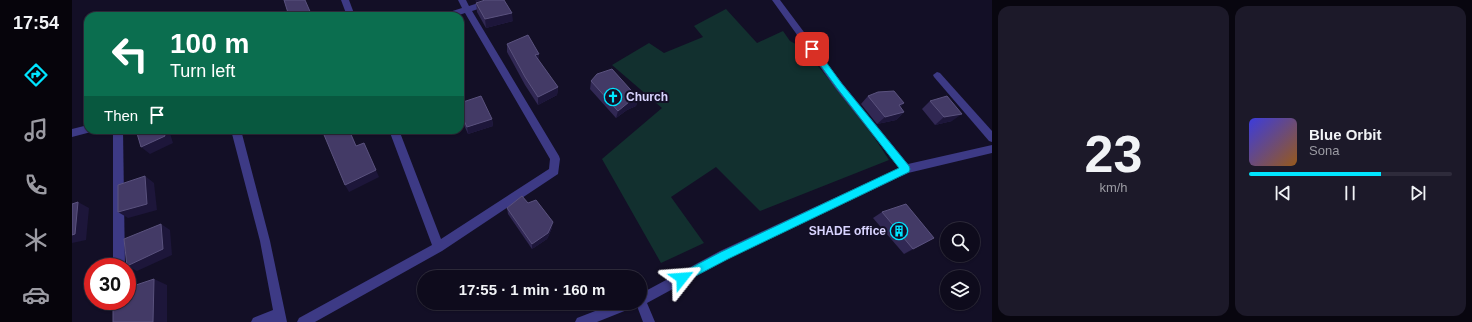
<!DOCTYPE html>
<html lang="en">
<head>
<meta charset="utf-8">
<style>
  body { margin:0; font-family:Helvetica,sans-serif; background:#1c1929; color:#f1f3f6; height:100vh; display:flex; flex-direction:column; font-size:15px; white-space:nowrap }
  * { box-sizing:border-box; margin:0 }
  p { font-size:13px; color:#9b9ba3 }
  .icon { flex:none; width:22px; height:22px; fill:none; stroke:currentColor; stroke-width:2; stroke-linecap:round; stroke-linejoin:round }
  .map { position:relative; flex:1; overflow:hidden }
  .drawer { display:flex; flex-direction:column; gap:6px; padding:6px; background:#08060f; width:480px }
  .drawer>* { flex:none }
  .banner { position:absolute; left:12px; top:12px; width:380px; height:122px; border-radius:12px; box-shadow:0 1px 3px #0004,0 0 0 1px #2e2b3b; background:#0b6e4f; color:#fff; overflow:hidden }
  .buttons { position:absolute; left:868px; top:222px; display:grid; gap:8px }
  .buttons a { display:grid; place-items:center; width:40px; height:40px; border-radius:50%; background:#0e0b1c; box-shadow:0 1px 3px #0004,0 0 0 1px #2e2b3b; font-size:20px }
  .speed { position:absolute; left:12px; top:258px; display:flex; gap:8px; font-size:20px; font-weight:700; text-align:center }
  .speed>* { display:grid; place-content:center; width:52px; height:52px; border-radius:50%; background:#0e0b1c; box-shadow:0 1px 3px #0004,0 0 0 1px #2e2b3b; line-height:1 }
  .speed .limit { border:6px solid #d22; background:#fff; color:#111 }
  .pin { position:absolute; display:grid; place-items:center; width:34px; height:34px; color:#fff; margin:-17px; border-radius:8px; box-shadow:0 2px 6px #0006 }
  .me { position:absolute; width:44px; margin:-22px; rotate:62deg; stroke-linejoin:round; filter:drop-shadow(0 0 3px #0008) }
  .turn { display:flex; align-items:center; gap:14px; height:84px; padding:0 20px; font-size:18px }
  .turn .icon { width:52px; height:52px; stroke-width:2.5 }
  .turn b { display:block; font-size:28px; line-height:34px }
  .then { display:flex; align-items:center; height:38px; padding:0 20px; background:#0003; gap:8px; font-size:15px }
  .drawer .widget { flex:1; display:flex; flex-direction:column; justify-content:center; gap:6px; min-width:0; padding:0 14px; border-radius:12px; background:#1c1929 }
  .drawer .dial { align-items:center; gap:0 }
  .dial b { font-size:52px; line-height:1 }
  .song { display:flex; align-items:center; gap:12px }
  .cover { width:48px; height:48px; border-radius:6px; background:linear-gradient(135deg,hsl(240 70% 55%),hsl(30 70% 35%)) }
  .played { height:4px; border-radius:2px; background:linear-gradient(90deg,#00e5ff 65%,#2e2b3b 65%) }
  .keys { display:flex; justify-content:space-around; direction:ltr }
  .drawer .tiles { flex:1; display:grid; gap:6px; grid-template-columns:repeat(2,1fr) }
  .trip { position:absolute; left:345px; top:270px; width:230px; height:40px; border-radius:20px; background:#0e0b1c; box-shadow:0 1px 3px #0004,0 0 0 1px #2e2b3b; font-weight:800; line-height:40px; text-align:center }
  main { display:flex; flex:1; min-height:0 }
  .menu { display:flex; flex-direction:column; width:72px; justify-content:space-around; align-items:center; background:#06040b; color:#9b9ba3 }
  .menu .icon { width:28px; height:28px }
  .menu .on { color:#00e5ff }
  .menu b { font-size:18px; color:#f1f3f6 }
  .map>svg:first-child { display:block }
  .green { fill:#12302f }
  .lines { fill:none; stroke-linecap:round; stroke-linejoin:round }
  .street { fill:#3d3a85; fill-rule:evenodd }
  .wall { fill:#312854 }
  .shaded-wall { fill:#1d163a }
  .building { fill:#433a66; stroke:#5a527e }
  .route { fill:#00e5ff; stroke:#0095a6 }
  .labels { text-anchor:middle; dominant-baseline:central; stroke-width:4; stroke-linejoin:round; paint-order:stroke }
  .poi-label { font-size:12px; font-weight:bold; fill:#d9d4ff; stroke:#130f26; text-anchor:start }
</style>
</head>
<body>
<main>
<nav class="menu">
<b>17:54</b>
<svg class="icon on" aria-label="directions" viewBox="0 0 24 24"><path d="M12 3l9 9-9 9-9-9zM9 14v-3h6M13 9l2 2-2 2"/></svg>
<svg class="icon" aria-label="music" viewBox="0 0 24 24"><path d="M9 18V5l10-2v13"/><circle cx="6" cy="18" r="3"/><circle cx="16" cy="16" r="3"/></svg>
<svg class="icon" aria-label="phone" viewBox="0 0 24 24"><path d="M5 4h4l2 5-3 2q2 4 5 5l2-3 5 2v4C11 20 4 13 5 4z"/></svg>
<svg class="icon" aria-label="climate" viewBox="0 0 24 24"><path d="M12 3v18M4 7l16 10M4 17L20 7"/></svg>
<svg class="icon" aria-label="car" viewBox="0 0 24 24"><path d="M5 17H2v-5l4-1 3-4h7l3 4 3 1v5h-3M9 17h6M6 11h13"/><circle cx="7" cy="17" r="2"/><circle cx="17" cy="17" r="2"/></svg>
</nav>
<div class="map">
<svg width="920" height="322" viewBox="0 0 920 322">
  <rect width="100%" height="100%" fill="#130f26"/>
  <!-- green -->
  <polygon class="green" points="654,9 685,43 711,31 718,41 731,48 791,120 817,160 688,211 644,167 599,197 632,243 589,263 530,159 590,108 540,65 577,43 592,53 631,37 622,26"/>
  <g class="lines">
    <!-- street -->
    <g class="street">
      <polygon points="269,0 277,0 283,16 275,16"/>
      <polygon points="386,0 394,0 397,6 416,0 429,0 428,2 400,11 487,156 488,159 486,174 370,251 243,322 225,322 227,318 360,245 317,130 327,130 369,239 477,169 478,159 393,13 384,16 370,16 371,14 390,8"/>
      <polygon points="700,0 708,0 770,83 836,164 920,145 920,153 836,173 656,259 575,303 583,322 571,322 565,306 525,322 503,322 505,318 544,303 568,303 568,294 648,251 827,168 764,89"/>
      <polygon points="865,72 868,73 920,131 920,142 917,141 862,77 861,75"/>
      <polygon points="16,125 16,130 20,130 19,132 0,137 0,129"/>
      <polygon points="41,130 51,130 53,267 41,267"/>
      <polygon points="159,130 169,130 198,241 215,322 179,322 181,318 201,310 188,241"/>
    </g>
  </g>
  <!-- wall -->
  <g class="wall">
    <polygon points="404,3 441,21 414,28 405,12"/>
    <polygon points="435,44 467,61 486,87 485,95 466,105 453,85 435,52"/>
    <polygon points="519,81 566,98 564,106 555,110 544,118 518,89"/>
    <polygon points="796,96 832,103 828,107 832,112 824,120 805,124 789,104"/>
    <polygon points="858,101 880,121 863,125 850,109"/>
    <polygon points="388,103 420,119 421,126 396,134 388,116"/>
    <polygon points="435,208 480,228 475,239 460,249 436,214"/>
    <polygon points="810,212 862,238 832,254 801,218"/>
  </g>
  <!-- shaded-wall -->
  <g class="shaded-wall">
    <polygon points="403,0 411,0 404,2"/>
    <polygon points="440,13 441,21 414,28 413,19"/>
    <polygon points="467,54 467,62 463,55"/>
    <polygon points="486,87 485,95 466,105 466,97"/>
    <polygon points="566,98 564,106 555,110 544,118 546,111 557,102"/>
    <polygon points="832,103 824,111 827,105"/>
    <polygon points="832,112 824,120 805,124 813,117"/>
    <polygon points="890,114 880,121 863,125 872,117"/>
    <polygon points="420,119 421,126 396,134 395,127"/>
    <polygon points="91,130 97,130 101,143 78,154 69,147"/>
    <polygon points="277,130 278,130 288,154 284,146"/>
    <polygon points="292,143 307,177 277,192 273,185"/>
    <polygon points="73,176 82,183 85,210 56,218 46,212"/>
    <polygon points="6,202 17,208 14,240 0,243 0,235"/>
    <polygon points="481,222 480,228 475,239 460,249 460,244"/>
    <polygon points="89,224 98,230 100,255 65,271 55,266"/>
    <polygon points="862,238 852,244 832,254 841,249"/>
    <polygon points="82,279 95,285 95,322 81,322"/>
  </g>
  <!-- building -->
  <g class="building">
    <polygon points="212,0 233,0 240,16 217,16"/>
    <polygon points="413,0 432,0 440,13 413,19 404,3"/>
    <polygon points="456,35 467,54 463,55 486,87 466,97 453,77 435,44"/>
    <polygon points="540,69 566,98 557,102 546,111 519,81 525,74"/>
    <polygon points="822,91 832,103 827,105 832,112 813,117 796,96 806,92"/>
    <polygon points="409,96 420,119 395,127 388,112 388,103"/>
    <polygon points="875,96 890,114 872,117 858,101"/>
    <polygon points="64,130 91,130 93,136 69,147"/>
    <polygon points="250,130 277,130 284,146 292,143 304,170 273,185"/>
    <polygon points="73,176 75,204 46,212 46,185"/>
    <polygon points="450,196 456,203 464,200 481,222 476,233 460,244 435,208"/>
    <polygon points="6,202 3,234 0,235 0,204"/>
    <polygon points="834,204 862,238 841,249 810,212"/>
    <polygon points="89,224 91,249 55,266 52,239"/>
    <polygon points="82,279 81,322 41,322 41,301 55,301 55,288"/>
  </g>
  <!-- route -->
  <polygon class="route" points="740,46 743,47 770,84 837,166 838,169 837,172 656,259 614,281 610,283 607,281 605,278 607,274 649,252 827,168 765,88 738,51 736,49"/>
  <!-- icons -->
  <defs>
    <symbol id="church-ring" viewBox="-11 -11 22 22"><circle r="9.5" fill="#130f26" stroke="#00e5ff" stroke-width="1.5"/><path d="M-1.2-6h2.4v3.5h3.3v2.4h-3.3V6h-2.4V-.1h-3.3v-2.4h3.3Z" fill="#00e5ff"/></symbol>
    <symbol id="building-ring" viewBox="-11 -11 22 22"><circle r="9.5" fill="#130f26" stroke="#00e5ff" stroke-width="1.5"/><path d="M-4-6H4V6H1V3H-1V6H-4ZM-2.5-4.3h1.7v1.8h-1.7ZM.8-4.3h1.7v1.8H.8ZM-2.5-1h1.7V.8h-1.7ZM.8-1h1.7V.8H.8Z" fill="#00e5ff"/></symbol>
  </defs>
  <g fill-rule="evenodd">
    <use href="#church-ring" x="531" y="87" width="20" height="20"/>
    <use href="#building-ring" x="817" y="221" width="20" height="20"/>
  </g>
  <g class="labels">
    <!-- poi labels -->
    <g class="poi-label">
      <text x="554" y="97">Church</text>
      <text x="814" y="231" text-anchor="end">SHADE office</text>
    </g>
  </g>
</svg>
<div class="buttons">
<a><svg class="icon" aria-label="search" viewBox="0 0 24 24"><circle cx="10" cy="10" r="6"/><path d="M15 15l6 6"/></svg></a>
<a><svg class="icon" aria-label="layers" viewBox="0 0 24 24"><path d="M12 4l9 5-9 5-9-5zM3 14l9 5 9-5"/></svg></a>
</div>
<div class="speed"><div class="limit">30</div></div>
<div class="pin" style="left:740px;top:49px;background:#d93025"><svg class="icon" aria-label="arrive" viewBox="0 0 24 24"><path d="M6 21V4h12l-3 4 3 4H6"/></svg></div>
<svg class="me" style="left:610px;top:278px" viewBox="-20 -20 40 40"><path d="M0-17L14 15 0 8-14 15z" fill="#00e5ff" stroke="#fff" stroke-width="4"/></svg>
<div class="trip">17:55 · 1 min · 160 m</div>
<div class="banner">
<div class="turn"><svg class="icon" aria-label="left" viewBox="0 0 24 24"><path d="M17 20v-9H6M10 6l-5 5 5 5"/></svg><div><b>100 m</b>Turn left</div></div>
<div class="then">Then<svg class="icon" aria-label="arrive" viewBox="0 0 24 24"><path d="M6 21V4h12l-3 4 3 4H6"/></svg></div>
</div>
</div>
<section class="drawer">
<div class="tiles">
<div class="widget dial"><b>23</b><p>km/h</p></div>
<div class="widget">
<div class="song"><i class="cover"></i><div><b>Blue Orbit</b><p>Sona</p></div></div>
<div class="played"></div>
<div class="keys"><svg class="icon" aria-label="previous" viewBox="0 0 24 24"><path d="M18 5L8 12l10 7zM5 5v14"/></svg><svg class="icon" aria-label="pause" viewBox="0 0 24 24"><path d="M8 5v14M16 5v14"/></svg><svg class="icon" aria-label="next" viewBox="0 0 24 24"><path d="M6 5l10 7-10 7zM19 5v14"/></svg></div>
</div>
</div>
</section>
</main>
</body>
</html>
